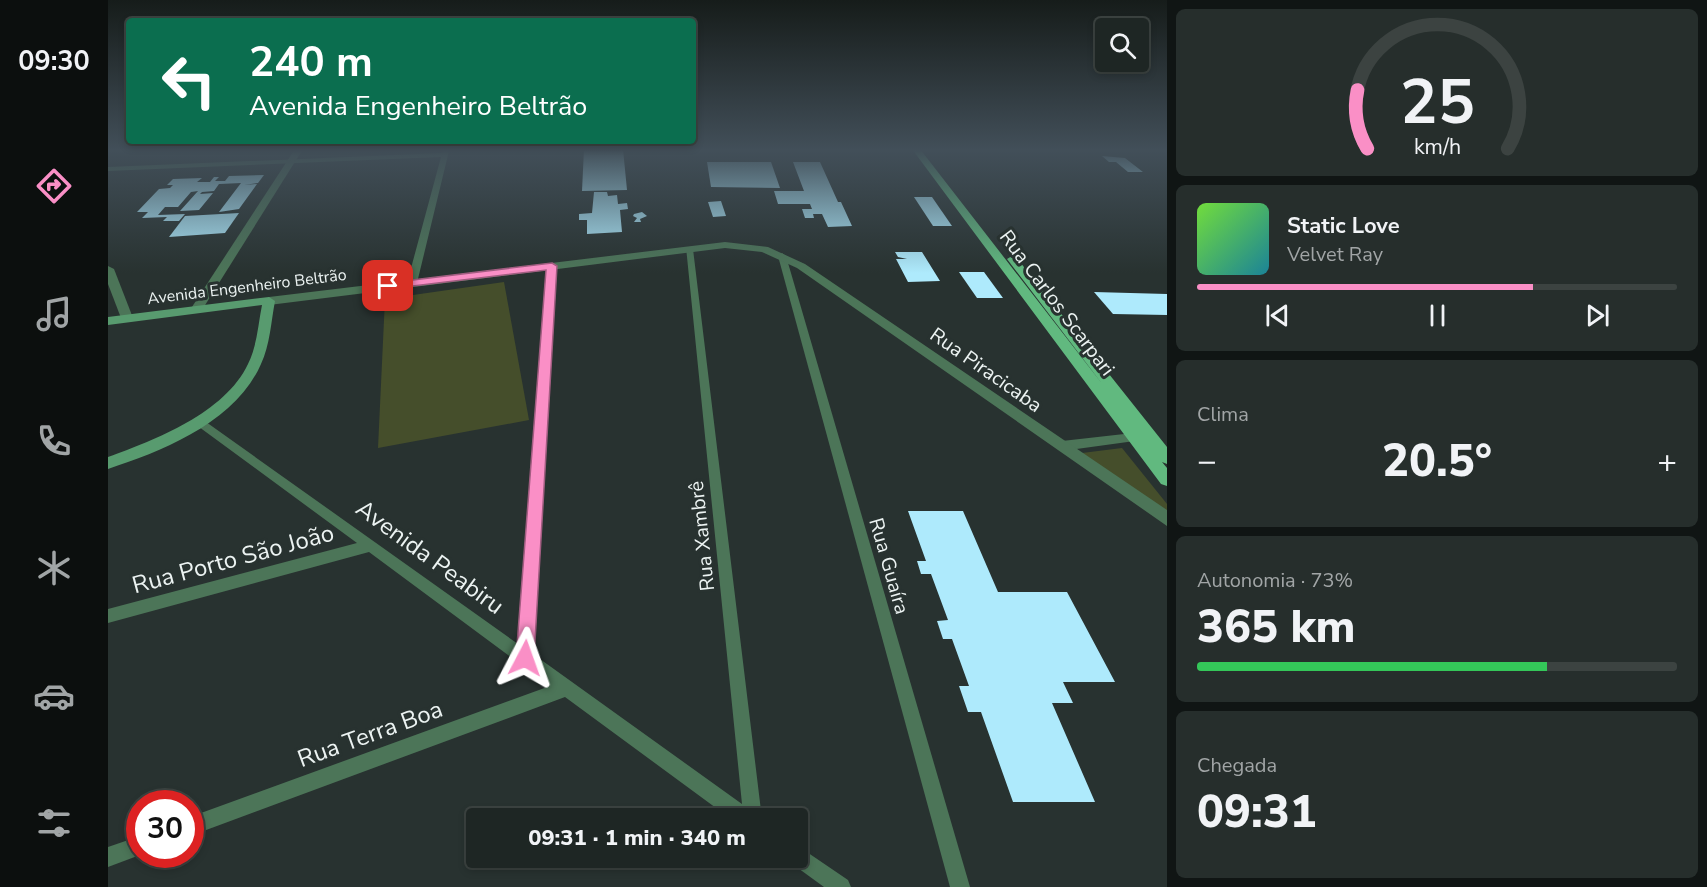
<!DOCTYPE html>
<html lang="pt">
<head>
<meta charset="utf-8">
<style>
  body { margin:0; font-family:"Nunito Sans",sans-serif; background:#262e2c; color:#f1f3f6; height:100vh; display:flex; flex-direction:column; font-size:22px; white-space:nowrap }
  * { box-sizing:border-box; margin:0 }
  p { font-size:20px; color:#a1a5a6 }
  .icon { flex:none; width:33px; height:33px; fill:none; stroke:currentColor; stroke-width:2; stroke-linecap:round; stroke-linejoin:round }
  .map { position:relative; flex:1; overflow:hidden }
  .details { display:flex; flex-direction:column; gap:9px; padding:9px; background:#101514; width:540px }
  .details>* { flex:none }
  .guide { position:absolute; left:18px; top:18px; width:570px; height:126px; border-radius:6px; box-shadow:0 3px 9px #0003,0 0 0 2px #3c4341; background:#0b6e4f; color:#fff; overflow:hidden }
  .buttons { position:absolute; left:987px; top:18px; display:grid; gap:12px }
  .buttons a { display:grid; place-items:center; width:54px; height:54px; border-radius:6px; background:#1e2624; box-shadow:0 3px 9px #0003,0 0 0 2px #3c4341; font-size:30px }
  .speed { position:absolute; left:18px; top:790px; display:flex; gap:12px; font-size:30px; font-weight:700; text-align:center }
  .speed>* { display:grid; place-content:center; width:78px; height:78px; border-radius:50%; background:#1e2624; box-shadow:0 3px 9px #0003,0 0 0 2px #3c4341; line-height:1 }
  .speed .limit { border:9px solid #d22; background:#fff; color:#111 }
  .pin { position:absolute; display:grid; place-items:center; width:51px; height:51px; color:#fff; margin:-26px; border-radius:12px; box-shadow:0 3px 9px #0006 }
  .me { position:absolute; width:66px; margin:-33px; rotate:4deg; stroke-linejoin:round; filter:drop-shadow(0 0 4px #0008) }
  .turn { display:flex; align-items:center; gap:21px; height:126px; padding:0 24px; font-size:27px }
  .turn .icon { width:78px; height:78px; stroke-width:2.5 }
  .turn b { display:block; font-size:42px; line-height:51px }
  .big { font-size:45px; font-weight:800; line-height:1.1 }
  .details .card { flex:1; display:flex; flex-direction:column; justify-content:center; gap:9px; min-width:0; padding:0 21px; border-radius:9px; background:#262e2c }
  .details .dial { align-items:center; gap:0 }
  .dial svg { height:156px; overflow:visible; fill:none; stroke:#3c4341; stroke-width:7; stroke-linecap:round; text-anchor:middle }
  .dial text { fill:#f1f3f6; stroke:none }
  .song { display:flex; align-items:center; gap:18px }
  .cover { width:72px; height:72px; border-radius:9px; background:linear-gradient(135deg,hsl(100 70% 55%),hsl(190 70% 35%)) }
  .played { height:6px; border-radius:3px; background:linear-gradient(90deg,#fa8fc6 70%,#3c4341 70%) }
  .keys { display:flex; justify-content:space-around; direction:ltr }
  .heat { display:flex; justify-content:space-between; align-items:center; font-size:33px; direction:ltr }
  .charge { height:9px; border-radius:4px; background:linear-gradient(90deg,#34c759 73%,#3c4341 0) }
  .trip { position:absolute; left:358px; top:808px; width:342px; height:60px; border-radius:6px; background:#1e2624; box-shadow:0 3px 9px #0003,0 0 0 2px #3c4341; font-weight:800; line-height:60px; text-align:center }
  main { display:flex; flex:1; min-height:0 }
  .tabs { display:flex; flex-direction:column; width:108px; justify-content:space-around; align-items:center; background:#0c0f0e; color:#a1a5a6 }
  .tabs .icon { width:42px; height:42px }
  .tabs .current { color:#fa8fc6 }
  .tabs b { font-size:27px; color:#f1f3f6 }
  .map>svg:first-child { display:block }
  .green { fill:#454e2b }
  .building { fill:#aeeafc }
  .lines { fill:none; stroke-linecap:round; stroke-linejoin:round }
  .minor { fill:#4c7558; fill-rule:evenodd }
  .tertiary { fill:#4c7558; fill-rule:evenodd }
  .secondary { fill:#589b6f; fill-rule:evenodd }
  .primary { fill:#61b97f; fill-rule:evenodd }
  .route { fill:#fa8fc6; stroke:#a25d81; stroke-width:1.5 }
  .labels { text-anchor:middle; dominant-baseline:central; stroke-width:6; stroke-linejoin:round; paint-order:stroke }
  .far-street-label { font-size:16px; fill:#ecf3f2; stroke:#283230 }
  .street-label { font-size:20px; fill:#ecf3f2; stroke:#283230 }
  .near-street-label { font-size:24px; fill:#ecf3f2; stroke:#283230 }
</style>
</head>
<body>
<main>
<nav class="tabs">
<b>09:30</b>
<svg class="icon current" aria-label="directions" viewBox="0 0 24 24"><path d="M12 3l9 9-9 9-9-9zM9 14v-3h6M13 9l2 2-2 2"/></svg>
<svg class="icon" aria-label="music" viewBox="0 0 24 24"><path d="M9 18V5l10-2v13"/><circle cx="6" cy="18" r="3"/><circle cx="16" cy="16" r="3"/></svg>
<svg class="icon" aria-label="phone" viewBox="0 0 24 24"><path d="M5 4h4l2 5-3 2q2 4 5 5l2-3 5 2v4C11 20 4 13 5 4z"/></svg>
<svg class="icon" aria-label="climate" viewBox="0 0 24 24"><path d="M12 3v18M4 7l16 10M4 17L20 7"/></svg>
<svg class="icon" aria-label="car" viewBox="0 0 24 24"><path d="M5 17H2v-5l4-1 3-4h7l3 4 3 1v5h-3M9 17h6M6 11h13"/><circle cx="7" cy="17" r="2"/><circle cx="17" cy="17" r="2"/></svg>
<svg class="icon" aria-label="filters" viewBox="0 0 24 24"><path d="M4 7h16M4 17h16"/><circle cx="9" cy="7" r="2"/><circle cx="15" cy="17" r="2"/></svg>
</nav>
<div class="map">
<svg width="1059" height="887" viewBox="0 0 1059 887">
  <rect width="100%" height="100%" fill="#283230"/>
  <!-- green -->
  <g class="green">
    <polygon points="396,282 421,420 270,448 277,299"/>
    <polygon points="1014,448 1059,504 1059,511 974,453"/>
  </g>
  <!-- building -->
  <g class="building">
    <polygon points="476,149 515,149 519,190 474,191"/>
    <polygon points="994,156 1017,158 1035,172 1020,172 1008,162 1001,162"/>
    <polygon points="599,162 663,162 672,188 603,187"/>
    <polygon points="685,162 712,162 730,202 733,202 744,226 720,227 714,214 705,214 706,218 697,218 694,209 704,209 702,204 670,204 666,191 696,191"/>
    <polygon points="156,175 150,183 136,185 149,184 131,209 111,212 133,183 111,184 106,191 94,192 92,194 105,193 91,210 72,211 90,191 83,192 70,207 57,207 50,215 77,214 71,221 55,221 59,217 34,218 40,212 29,212 51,189 62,188 65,185 59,185 65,179 94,178 89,182 102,182 106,177 111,177 107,181 117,181 121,176"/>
    <polygon points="486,192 499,192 500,196 509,195 510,204 519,203 520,209 512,210 514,232 479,234 479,220 471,220 471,214 484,213"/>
    <polygon points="806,197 824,197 844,226 825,226"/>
    <polygon points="613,201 618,216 605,217 600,202"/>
    <polygon points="534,212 539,216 532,219 533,222 526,222 529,218 525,216 526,214"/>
    <polygon points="131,213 117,233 61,237 77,216"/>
    <polygon points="787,252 814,252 832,281 800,282 788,259 799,259 790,257"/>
    <polygon points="851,272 876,272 895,298 869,298"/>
    <polygon points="986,292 1059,294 1059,315 1005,314"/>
    <polygon points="800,511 855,511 890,592 959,592 1007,682 955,682 965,703 944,703 987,802 905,802 873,712 860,712 851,686 861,686 844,639 835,639 829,621 840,620 823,574 813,574 809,561 818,561"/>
  </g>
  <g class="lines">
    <!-- minor -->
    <g class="minor">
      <polygon points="335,149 341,149 340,155 309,283 304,286 299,283 333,157 0,171 0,167 334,153"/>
      <polygon points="578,247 585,249 654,819 623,819 457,697 82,836 82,817 442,686 261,552 0,623 0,609 249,543 87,424 85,421 87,418 91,417 410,644 440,266 444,263 448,266 425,654 634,804"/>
      <polygon points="674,253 678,256 862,887 842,887 670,256"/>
      <polygon points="1034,432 1040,436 1034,440 954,451 950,449 948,446 950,443 954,441"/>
      <polygon points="32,836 32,855 0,867 0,847"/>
      <polygon points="690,846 740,880 743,887 716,887 683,863 681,858 690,858"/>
    </g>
    <!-- tertiary -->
    <g class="tertiary">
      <polygon points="187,149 195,149 94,310 92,313 84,313 82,310"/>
      <polygon points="617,242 660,247 697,264 1059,510 1059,526 689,268 654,252 617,248 161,305 155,301 161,297"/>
      <polygon points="0,266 6,269 25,318 23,321 15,321 13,318 0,284"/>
    </g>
    <!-- secondary -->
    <path class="secondary" d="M161 297 167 301C163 322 162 345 153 364 128 422 55 451 0 469V457C47 440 117 413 140 364 149 346 150 325 154 305L0 325V317Z"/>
    <!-- primary -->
    <polygon class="primary" points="804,149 812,149 995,385 899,259 904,256 908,257 1059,447 1059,464 1054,462 1059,468 1059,486 1053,484"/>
  </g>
  <!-- sky -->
  <linearGradient id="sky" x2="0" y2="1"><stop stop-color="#161c1a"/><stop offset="0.55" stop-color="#424f59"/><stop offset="1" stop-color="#424f59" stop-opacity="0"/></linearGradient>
  <rect width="1059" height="273" fill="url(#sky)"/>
  <!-- route -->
  <polygon class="route" points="444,263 449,266 426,658 424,664 417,667 411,664 408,658 438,270 280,289 275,286 280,283"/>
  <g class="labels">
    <!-- far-street labels -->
    <g class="far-street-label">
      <text transform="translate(139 287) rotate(-7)">Avenida Engenheiro Beltrão</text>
    </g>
    <!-- street labels -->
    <g class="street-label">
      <text transform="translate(949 303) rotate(53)">Rua Carlos Scarpari</text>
      <text transform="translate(878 370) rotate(35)">Rua Piracicaba</text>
      <text transform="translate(594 536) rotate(-96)">Rua Xambrê</text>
      <text transform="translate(781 566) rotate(74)">Rua Guaíra</text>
    </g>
    <!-- near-street labels -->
    <g class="near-street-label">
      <text transform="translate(322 557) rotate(36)">Avenida Peabiru</text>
      <text transform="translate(125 559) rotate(-15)">Rua Porto São João</text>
      <text transform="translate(262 734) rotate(-20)">Rua Terra Boa</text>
    </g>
  </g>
</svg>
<div class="buttons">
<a><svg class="icon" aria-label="search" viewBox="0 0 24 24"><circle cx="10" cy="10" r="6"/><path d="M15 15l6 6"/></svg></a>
</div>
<div class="speed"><div class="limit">30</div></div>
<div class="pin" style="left:280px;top:286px;background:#d93025"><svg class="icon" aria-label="arrive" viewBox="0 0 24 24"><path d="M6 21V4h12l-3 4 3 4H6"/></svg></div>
<svg class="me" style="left:417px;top:658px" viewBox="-20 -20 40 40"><path d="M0-17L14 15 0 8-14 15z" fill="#fa8fc6" stroke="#fff" stroke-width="4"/></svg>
<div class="trip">09:31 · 1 min · 340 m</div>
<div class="guide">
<div class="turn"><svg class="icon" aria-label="left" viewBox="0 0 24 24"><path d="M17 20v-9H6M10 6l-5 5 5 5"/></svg><div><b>240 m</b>Avenida Engenheiro Beltrão</div></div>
</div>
</div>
<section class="details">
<div class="card dial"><svg viewBox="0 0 100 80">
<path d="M14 69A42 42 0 1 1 86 69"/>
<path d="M14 69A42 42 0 0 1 9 39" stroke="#fa8fc6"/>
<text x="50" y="56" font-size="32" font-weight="700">25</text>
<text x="50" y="72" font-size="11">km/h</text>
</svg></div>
<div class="card">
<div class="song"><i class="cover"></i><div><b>Static Love</b><p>Velvet Ray</p></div></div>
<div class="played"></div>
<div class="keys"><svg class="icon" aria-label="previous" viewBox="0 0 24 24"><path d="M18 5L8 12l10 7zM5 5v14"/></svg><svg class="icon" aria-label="pause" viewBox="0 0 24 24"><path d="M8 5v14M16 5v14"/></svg><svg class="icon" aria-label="next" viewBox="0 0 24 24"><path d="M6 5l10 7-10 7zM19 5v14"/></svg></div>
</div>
<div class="card"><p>Clima</p>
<div class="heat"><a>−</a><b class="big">20.5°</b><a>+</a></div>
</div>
<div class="card"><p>Autonomia · 73%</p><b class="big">365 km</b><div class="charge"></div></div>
<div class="card"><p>Chegada</p><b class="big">09:31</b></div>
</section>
</main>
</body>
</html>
